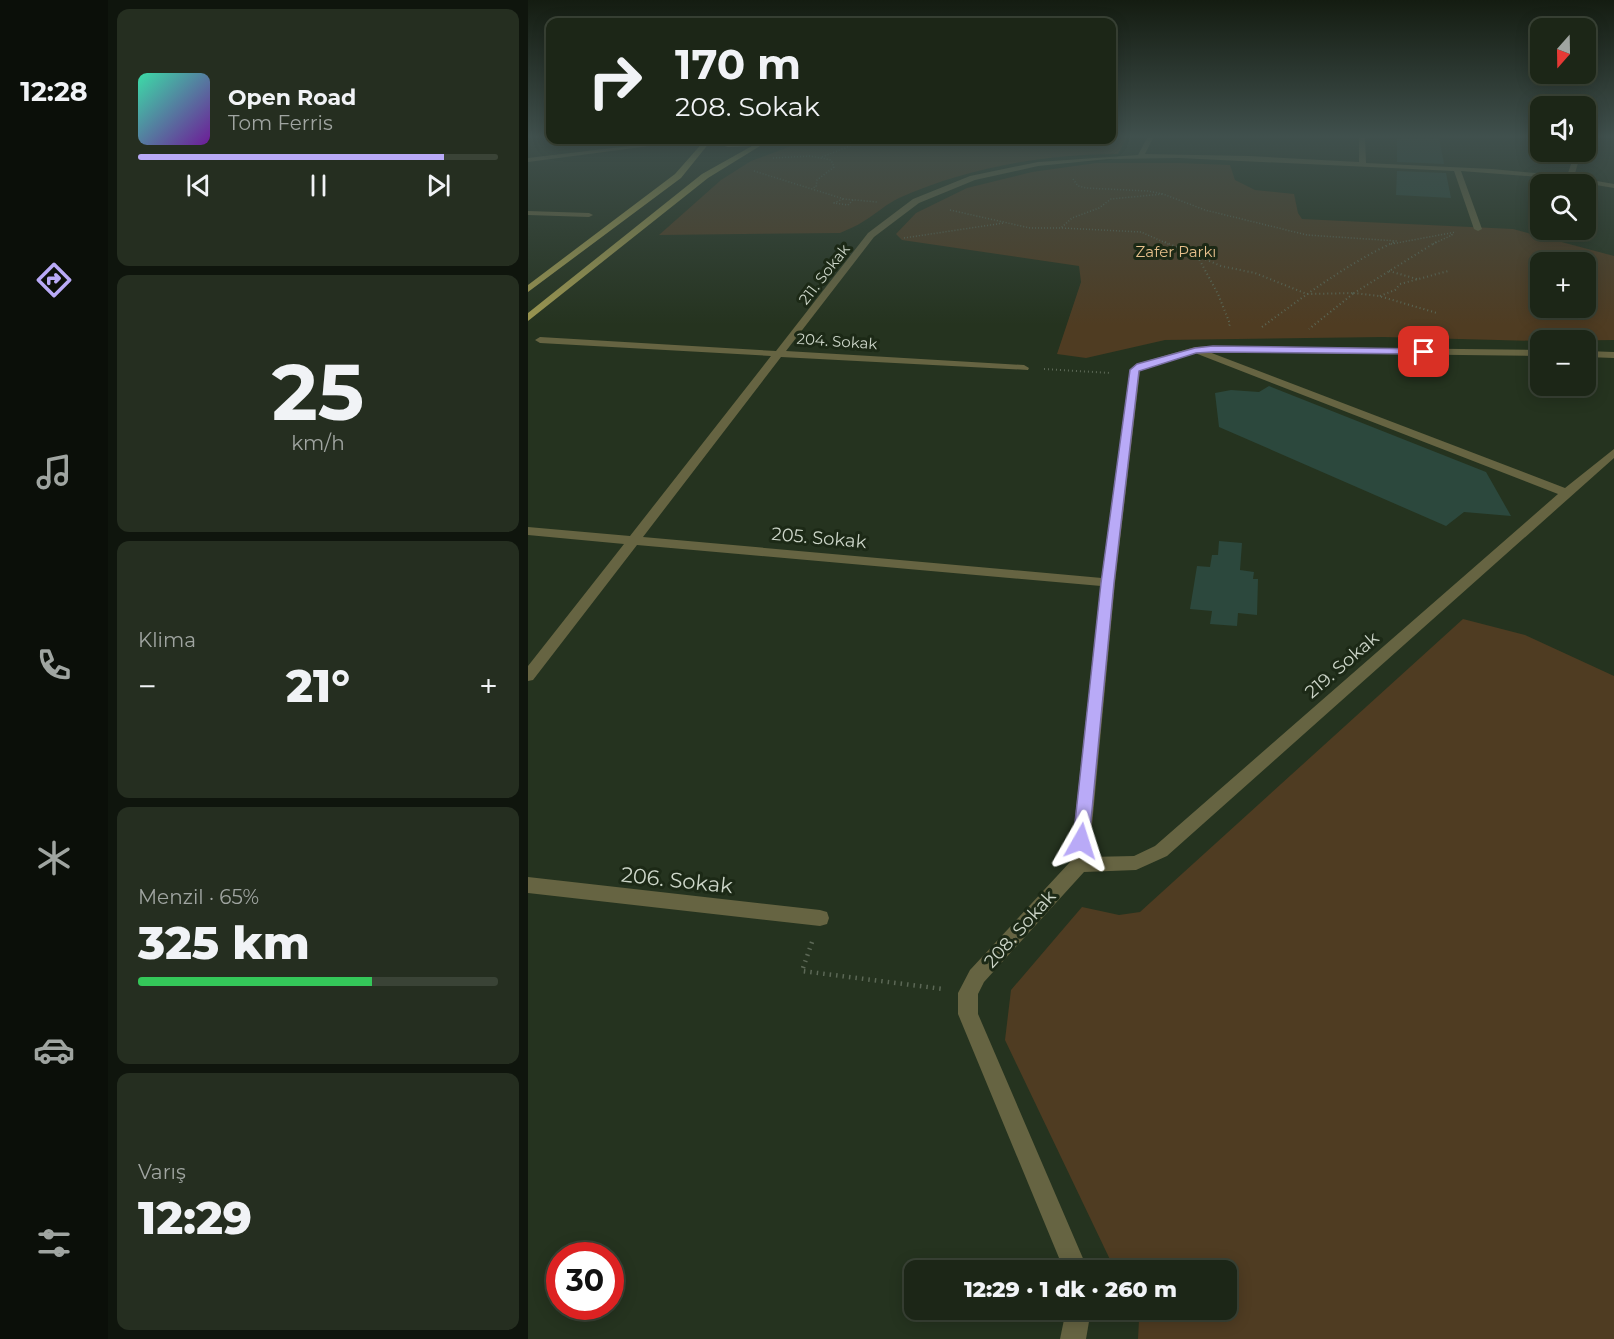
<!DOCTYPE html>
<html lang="tr">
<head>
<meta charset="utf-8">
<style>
  body { margin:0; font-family:Montserrat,sans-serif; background:#252e20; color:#f1f3f6; height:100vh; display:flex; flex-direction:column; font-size:22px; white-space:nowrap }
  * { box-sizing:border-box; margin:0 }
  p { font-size:20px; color:#a0a5a1 }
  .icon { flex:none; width:33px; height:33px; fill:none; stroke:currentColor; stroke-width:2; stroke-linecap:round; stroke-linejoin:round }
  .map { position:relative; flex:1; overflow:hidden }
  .details { display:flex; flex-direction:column; gap:9px; padding:9px; background:#0f150d; width:420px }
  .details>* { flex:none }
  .hud { position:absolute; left:18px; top:18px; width:570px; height:126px; border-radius:12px; box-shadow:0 3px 15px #0003,0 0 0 2px #3a4336; background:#1c2617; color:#f1f3f6; overflow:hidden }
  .needle { width:39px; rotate:200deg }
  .tools { position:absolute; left:1002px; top:18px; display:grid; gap:12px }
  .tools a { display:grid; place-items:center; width:66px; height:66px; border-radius:12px; background:#1c2617; box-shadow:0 3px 15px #0003,0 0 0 2px #3a4336; font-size:30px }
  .speed { position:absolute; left:18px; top:1242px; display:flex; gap:12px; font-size:30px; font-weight:700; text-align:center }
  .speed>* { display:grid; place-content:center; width:78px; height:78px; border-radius:50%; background:#1c2617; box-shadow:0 3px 15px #0003,0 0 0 2px #3a4336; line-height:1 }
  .speed .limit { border:9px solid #d22; background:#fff; color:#111 }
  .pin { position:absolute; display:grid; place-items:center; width:51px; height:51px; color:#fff; margin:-26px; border-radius:12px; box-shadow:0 3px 9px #0006 }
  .me { position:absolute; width:66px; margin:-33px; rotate:6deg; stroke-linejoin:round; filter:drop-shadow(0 0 4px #0008) }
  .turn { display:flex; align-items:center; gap:21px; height:126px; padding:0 30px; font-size:27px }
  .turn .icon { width:78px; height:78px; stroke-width:2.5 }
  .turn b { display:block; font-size:42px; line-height:51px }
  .big { font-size:45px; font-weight:800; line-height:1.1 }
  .details .tile { flex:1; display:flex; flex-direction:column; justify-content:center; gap:9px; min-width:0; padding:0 21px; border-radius:12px; background:#252e20 }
  .details .dial { align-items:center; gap:0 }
  .dial b { font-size:78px; line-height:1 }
  .song { display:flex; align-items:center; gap:18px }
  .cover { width:72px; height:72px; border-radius:9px; background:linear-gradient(135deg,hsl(160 70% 55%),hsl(280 70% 35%)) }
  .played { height:6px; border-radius:3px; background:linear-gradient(90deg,#b9aaf7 85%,#3a4336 85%) }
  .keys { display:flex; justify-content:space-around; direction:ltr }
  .heat { display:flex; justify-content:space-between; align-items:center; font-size:33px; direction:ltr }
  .charge { height:9px; border-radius:4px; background:linear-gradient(90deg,#34c759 65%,#3a4336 0) }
  .trip { position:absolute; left:376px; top:1260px; width:333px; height:60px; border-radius:12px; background:#1c2617; box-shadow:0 3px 15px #0003,0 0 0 2px #3a4336; font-weight:800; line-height:60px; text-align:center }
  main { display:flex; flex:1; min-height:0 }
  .tab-bar { display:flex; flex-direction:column; width:108px; justify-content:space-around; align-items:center; background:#0b0f09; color:#a0a5a1 }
  .tab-bar .icon { width:42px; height:42px }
  .tab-bar .selected { color:#b9aaf7 }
  .tab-bar b { font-size:27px; color:#f1f3f6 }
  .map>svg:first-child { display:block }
  .green { fill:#4f3c22; fill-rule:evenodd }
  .building { fill:#2c483d }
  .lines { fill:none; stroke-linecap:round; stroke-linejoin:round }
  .path-far2 { stroke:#5c6856; stroke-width:1.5; stroke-dasharray:1 2; stroke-linecap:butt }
  .path-far1 { stroke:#5c6856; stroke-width:2; stroke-dasharray:1 3; stroke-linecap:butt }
  .path { stroke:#5c6856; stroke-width:4.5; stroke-dasharray:1.5 5; stroke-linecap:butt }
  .minor { fill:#666442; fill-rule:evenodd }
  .major { fill:#9c9750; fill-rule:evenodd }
  .route { fill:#b9aaf7; stroke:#786ea1; stroke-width:1.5 }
  .labels { text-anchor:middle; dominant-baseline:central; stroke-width:6; stroke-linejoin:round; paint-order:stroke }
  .far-park-label { font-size:15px; fill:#e6bf8b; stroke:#1c2916 }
  .far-street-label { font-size:15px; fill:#cdd6c9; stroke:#1c2916 }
  .street-label { font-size:18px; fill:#cdd6c9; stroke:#1c2916 }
  .near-street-label { font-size:21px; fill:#cdd6c9; stroke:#1c2916 }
</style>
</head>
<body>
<main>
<nav class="tab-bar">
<b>12:28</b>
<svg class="icon selected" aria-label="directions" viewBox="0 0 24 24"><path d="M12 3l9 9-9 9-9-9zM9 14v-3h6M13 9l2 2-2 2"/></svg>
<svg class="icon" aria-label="music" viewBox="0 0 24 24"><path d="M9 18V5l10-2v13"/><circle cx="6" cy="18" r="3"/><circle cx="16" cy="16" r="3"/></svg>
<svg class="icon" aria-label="phone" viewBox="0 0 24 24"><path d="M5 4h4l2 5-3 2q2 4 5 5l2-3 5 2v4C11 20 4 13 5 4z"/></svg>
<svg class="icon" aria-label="climate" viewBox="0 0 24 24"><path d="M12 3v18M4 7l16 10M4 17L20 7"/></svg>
<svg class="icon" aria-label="car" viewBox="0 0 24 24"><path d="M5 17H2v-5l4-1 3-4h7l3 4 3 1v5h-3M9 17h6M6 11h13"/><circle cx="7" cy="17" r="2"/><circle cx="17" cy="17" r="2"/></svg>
<svg class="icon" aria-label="filters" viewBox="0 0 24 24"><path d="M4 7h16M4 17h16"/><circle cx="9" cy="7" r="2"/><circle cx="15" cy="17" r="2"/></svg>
</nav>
<section class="details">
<div class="tile">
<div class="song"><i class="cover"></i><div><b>Open Road</b><p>Tom Ferris</p></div></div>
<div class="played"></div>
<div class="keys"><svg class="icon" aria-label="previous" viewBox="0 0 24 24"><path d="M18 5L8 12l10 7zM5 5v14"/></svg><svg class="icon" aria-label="pause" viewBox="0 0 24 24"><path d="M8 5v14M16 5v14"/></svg><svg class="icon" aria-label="next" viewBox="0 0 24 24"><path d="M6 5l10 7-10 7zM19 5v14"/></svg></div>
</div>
<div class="tile dial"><b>25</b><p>km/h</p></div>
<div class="tile"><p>Klima</p>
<div class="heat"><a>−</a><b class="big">21°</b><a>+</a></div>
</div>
<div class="tile"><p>Menzil · 65%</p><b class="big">325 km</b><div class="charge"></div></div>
<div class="tile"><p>Varış</p><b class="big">12:29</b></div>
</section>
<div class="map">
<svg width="1086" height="1339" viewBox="0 0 1086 1339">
  <rect width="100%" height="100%" fill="#25331f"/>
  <!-- green -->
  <g class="green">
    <path d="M584 138H598L590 154C516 154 438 168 371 198 358 204 348 214 336 221 329 226 320 229 312 233L131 235 193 180 223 161 279 140Z"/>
    <path d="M568 163H651L702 165 707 180 727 190 766 194 770 213 774 219 985 229 1086 256V340L1012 341 855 337 637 340 558 358 529 354 553 282 551 266 374 240 368 234 388 213 439 188 504 172ZM1012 262H1058V308H1012Z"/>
    <polygon points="935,619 997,635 1086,676 1086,1339 610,1339 611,1320 605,1310 699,1310 699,1270 587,1270 477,1040 483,990 554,907 591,915 612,912"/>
  </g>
  <!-- building -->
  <g class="building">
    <polygon points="869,138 911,138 916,164 869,162"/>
    <polygon points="869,171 918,173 923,198 868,195"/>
    <polygon points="741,386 958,472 983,516 936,512 918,526 691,427 687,393 703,390 731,392"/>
    <polygon points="691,541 714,543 712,570 726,572 725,579 730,579 729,615 710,613 709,626 682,624 684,611 662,609 669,566 682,567 684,555 690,555"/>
  </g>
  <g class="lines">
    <!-- path-far2 -->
    <g class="path-far2">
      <polyline points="490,140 495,148"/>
      <polyline points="335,141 359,140"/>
      <polyline points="294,157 335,141"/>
      <polyline points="245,158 282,156 303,160 306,167 289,180 288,187 284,188"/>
      <polyline points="226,171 316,199 349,202"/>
      <polyline points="545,179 550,186 558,188 620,191 635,194 677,210 779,235 869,241"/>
      <polyline points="315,199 306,203 320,205 325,200"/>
      <polyline points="422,210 502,228 533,228 544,218 571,208 583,199 635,194"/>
      <polyline points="534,228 613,232 640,244"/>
      <polyline points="376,238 476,223"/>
      <polyline points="863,244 928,232"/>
      <polyline points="905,244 924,235 923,233"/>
    </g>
    <!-- path-far1 -->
    <g class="path-far1">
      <polyline points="637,242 693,266 727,273 779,294 826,293 781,329"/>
      <polyline points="908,242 826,293 851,296 909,313"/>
      <polyline points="672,256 671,259 690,294 702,324 700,328"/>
      <polyline points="861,271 889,279"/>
      <polyline points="852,296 867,290 872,284 920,271"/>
      <path d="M734 327C776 296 819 264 866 242"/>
      <polyline points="516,369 583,373"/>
    </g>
    <!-- path -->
    <polyline class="path" points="284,942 274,971 415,989"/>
    <!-- minor -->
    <g class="minor">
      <path d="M619 138H625L617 154 721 156 831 162V138H837L838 163 964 169 1039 176 1047 152H1053L1046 177 1086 184V188L1026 178 933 171 954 229 950 231 946 229 926 171 651 158 580 159 510 166 447 180 391 203 346 237 258 351 496 365 501 368 500 370 253 357 115 537 574 578 602 370 608 364 667 347 685 346 1012 350V356L681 352 1037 488 1086 449V458L639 856 608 870 556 872 456 982 450 994V1014L560 1270H536L430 1014V993L442 970 542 862 573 586 109 545 5 680 0 681V666L96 544 0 535V527L102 536 243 356 12 343 7 340 12 337 248 351 340 233 385 199 442 176 510 162 610 155ZM667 353 1030 494 627 846 606 856 561 857 587 583 612 371Z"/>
      <polygon points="152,140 167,140 0,162 0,158"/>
      <polygon points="0,211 61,213 65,215 61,217 0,215"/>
      <polygon points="1058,351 1086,352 1086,358 1058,357"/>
      <polygon points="0,877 292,910 299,912 301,918 299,924 292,926 0,893"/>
      <polygon points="538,1310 563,1310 558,1339 532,1339"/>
    </g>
    <!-- major -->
    <path class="major" d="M177 140C195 140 218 148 234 141L237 143 180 178 0 321V313L174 174 224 146 200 147 182 142 153 178 0 292V285L147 174Z"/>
  </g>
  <!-- sky -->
  <linearGradient id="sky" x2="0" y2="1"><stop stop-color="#141c11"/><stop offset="0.42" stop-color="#40504d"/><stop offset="1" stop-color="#40504d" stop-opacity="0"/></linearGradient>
  <rect width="1086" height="325" fill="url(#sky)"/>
  <!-- route -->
  <polygon class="route" points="685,346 896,349 900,352 896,354 685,352 668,353 611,371 586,583 561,841 559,846 553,847 547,846 545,841 573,583 602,370 609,364 667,348"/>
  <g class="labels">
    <!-- far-park labels -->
    <g class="far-park-label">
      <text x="648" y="251">Zafer Parkı</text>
    </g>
    <!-- far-street labels -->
    <g class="far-street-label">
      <text transform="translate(296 274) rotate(-52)">211. Sokak</text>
      <text transform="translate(309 341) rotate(4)">204. Sokak</text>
    </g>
    <!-- street labels -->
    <g class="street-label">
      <text transform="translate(291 538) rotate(5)">205. Sokak</text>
      <text transform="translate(814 665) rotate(-41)">219. Sokak</text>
      <text transform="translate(492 929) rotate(-48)">208. Sokak</text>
    </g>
    <!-- near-street labels -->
    <g class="near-street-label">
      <text transform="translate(149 880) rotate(6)">206. Sokak</text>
    </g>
  </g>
</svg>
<div class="tools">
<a><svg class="needle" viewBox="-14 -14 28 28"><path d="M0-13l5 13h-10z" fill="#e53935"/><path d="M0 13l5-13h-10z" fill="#a0a5a1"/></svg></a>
<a><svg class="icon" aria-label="sound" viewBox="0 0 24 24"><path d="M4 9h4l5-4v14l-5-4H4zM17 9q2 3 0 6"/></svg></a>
<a><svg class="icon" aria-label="search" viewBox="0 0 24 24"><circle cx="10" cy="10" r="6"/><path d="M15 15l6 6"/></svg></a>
<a>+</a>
<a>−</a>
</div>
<div class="speed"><div class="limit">30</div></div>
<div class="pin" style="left:896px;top:352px;background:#d93025"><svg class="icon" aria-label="arrive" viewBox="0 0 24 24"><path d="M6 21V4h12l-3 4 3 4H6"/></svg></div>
<svg class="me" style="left:553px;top:841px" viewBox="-20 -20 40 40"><path d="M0-17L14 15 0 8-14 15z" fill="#b9aaf7" stroke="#fff" stroke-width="4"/></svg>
<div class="trip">12:29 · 1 dk · 260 m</div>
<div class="hud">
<div class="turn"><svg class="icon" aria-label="right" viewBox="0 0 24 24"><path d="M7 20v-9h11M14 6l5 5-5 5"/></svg><div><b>170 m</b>208. Sokak</div></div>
</div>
</div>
</main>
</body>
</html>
